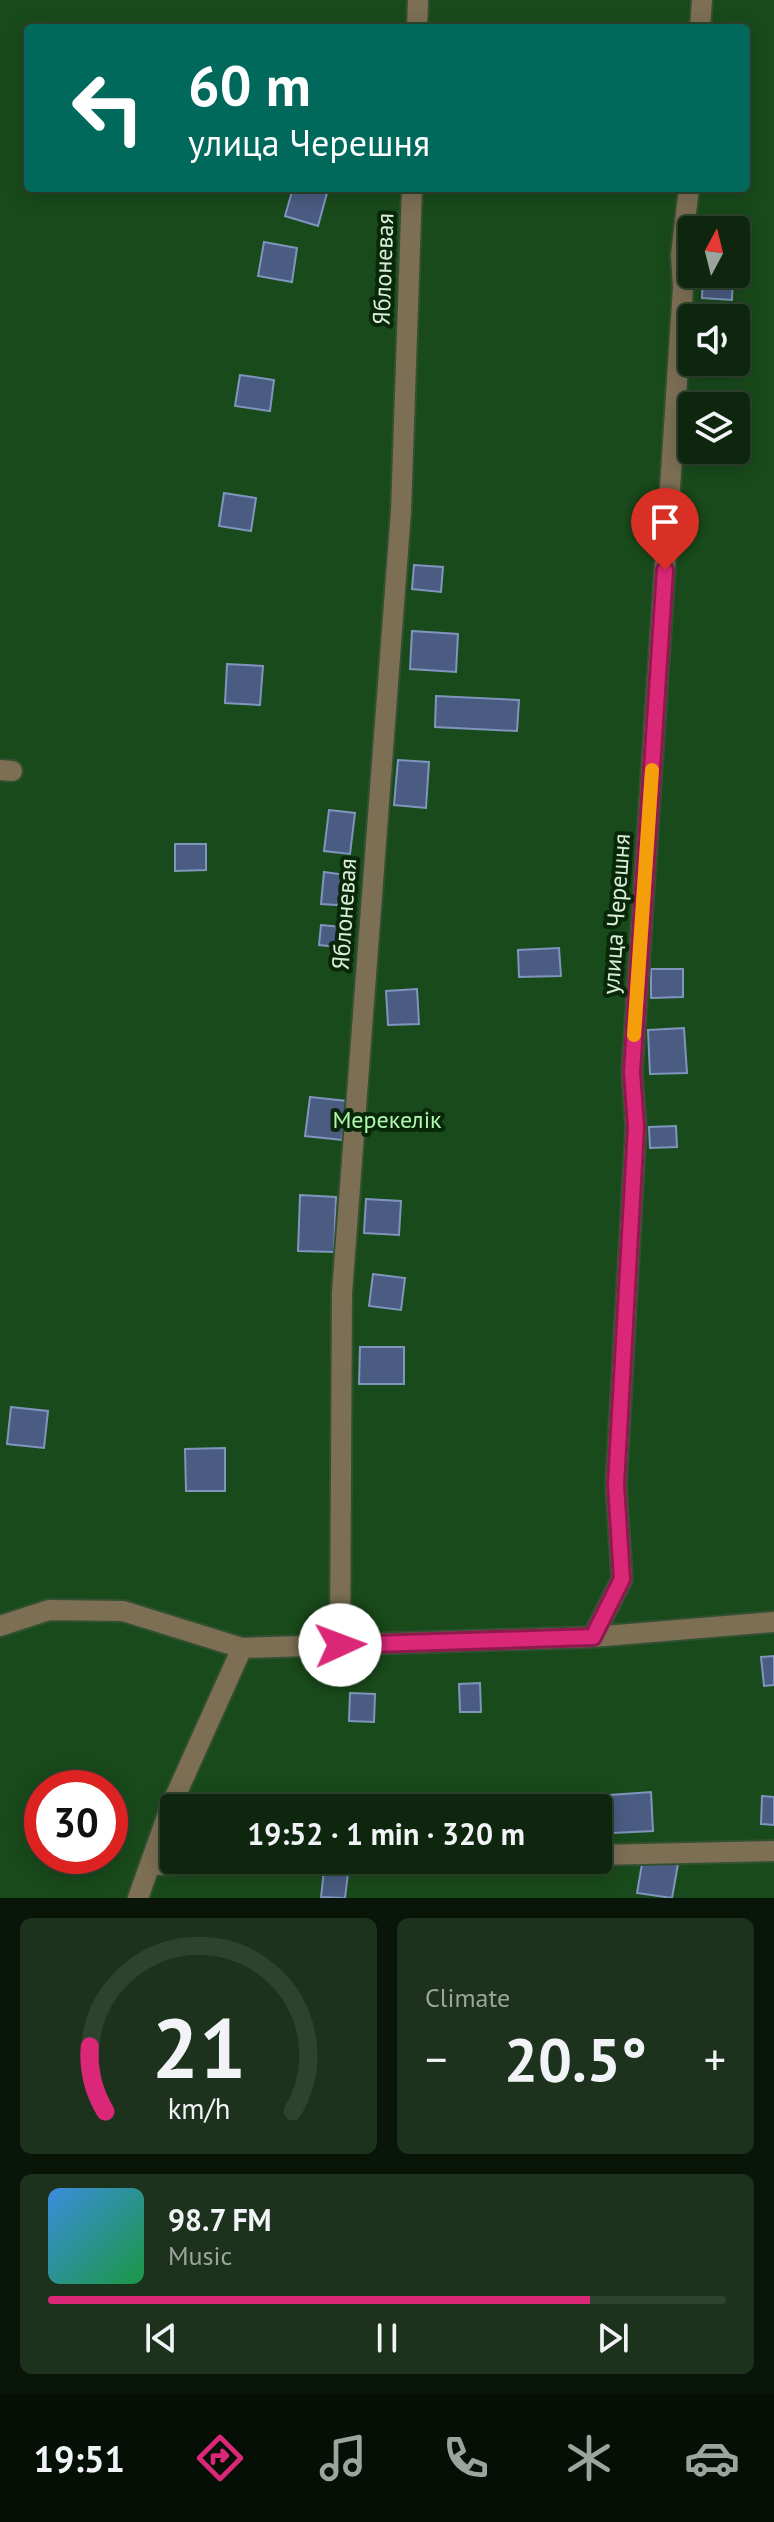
<!DOCTYPE html>
<html lang="en">
<head>
<meta charset="utf-8">
<style>
  body { margin:0; font-family:"PT Sans",sans-serif; background:#1c321c; color:#f1f3f6; height:100vh; display:flex; flex-direction:column; font-size:30px; white-space:nowrap }
  * { box-sizing:border-box; margin:0 }
  p { font-size:26px; color:#9ba59e }
  .icon { flex:none; width:44px; height:44px; fill:none; stroke:currentColor; stroke-width:2; stroke-linecap:round; stroke-linejoin:round }
  .map { position:relative; height:1898px; overflow:hidden }
  .drawer { display:flex; flex-direction:column; gap:20px; padding:20px; background:#081508; flex:1 }
  .drawer>* { flex:none }
  .hud { position:absolute; left:24px; top:24px; width:726px; height:168px; border-radius:8px; box-shadow:0 4px 20px #0003,0 0 0 2px #2e432e; background:#00695c; color:#fff; overflow:hidden }
  .needle { width:52px; rotate:7deg }
  .buttons { position:absolute; left:678px; top:216px; display:grid; gap:16px }
  .buttons a { display:grid; place-items:center; width:72px; height:72px; border-radius:8px; background:#0e260e; box-shadow:0 4px 20px #0003,0 0 0 2px #2e432e; font-size:40px }
  .speed { position:absolute; left:24px; top:1770px; display:flex; gap:16px; font-size:40px; font-weight:700; text-align:center }
  .speed>* { display:grid; place-content:center; width:104px; height:104px; border-radius:50%; background:#0e260e; box-shadow:0 4px 20px #0003,0 0 0 2px #2e432e; line-height:1 }
  .speed .limit { border:12px solid #d22; background:#fff; color:#111 }
  .pin { position:absolute; display:grid; place-items:center; width:68px; height:68px; color:#fff; margin:-82px -34px; border-radius:50% 50% 50% 0; rotate:-45deg; box-shadow:0 0 8px #0007 }
  .pin .icon { rotate:45deg }
  .me { position:absolute; width:88px; margin:-44px; rotate:88deg; stroke-linejoin:round; filter:drop-shadow(0 0 6px #0008) }
  .turn { display:flex; align-items:center; gap:28px; height:168px; padding:0 32px; font-size:36px }
  .turn .icon { width:104px; height:104px; stroke-width:2.5 }
  .turn b { display:block; font-size:56px; line-height:68px }
  .big { font-size:60px; font-weight:700; line-height:1.1 }
  .drawer .card { flex:1; display:flex; flex-direction:column; justify-content:center; gap:12px; min-width:0; padding:0 28px; border-radius:12px; background:#1c321c }
  .drawer .dial { align-items:center; gap:0 }
  .dial svg { height:208px; overflow:visible; fill:none; stroke:#2e432e; stroke-width:7; stroke-linecap:round; text-anchor:middle }
  .dial text { fill:#f1f3f6; stroke:none }
  .song { display:flex; align-items:center; gap:24px }
  .cover { width:96px; height:96px; border-radius:12px; background:linear-gradient(135deg,hsl(210 70% 55%),hsl(140 70% 35%)) }
  .played { height:8px; border-radius:4px; background:linear-gradient(90deg,#db2777 80%,#2e432e 80%) }
  .keys { display:flex; justify-content:space-around; direction:ltr }
  .heat { display:flex; justify-content:space-between; align-items:center; font-size:44px; direction:ltr }
  .drawer .tiles { flex:1; display:grid; gap:20px; grid-template-columns:1fr 1fr }
  .card:last-child { grid-column:span 2 }
  .trip { position:absolute; left:160px; top:1794px; width:452px; height:80px; border-radius:8px; background:#0e260e; box-shadow:0 4px 20px #0003,0 0 0 2px #2e432e; font-weight:700; line-height:80px; text-align:center }
  .tab-bar { display:flex; height:128px; justify-content:space-around; align-items:center; background:#060f06; color:#9ba59e }
  .tab-bar .icon { width:56px; height:56px }
  .tab-bar .on { color:#db2777 }
  .tab-bar b { font-size:36px; color:#f1f3f6 }
  .map>svg:first-child { display:block }
  .green { fill:#194a1b; fill-rule:evenodd }
  .building { fill:#4a5c82; stroke:#8095be; stroke-width:2 }
  .lines { fill:none; stroke-linecap:round; stroke-linejoin:round }
  .minor-casing { stroke:#335033; stroke-width:24 }
  .minor { stroke:#7c6f54; stroke-width:20 }
  .route-casing { stroke:#8e194d; stroke-width:20 }
  .route { stroke:#db2777; stroke-width:14 }
  .slow { stroke:#f59e0b; stroke-width:14 }
  .labels { text-anchor:middle; dominant-baseline:central; stroke-width:8; stroke-linejoin:round; paint-order:stroke }
  .street-label { font-size:24px; fill:#daedd9; stroke:#082809 }
  .park-label { font-size:24px; fill:#aff8ad; stroke:#082809 }
</style>
</head>
<body>
<div class="map">
<svg width="774" height="1898" viewBox="0 0 774 1898">
  <rect width="100%" height="100%" fill="#133213"/>
  <!-- green -->
  <path class="green" d="M0 0H774V1898H0ZM28 28H746V188H28ZM692 230H736V274H692ZM692 318H736V362H692ZM692 406H736V450H692ZM42 1788H110V1856H42ZM174 1808H598V1860H174Z"/>
  <!-- building -->
  <g class="building">
    <polygon points="293,188 327,193 318,226 285,216"/>
    <polygon points="264,242 297,248 292,282 258,276"/>
    <polygon points="703,274 733,274 732,300 702,298"/>
    <polygon points="240,375 274,380 270,411 235,406"/>
    <polygon points="224,493 256,498 251,531 219,526"/>
    <polygon points="414,565 443,567 441,592 412,589"/>
    <polygon points="412,631 458,634 456,672 410,669"/>
    <polygon points="227,664 263,666 260,705 225,703"/>
    <polygon points="436,696 519,700 517,731 435,727"/>
    <polygon points="398,760 429,762 426,808 394,805"/>
    <polygon points="329,810 355,813 350,854 324,851"/>
    <polygon points="175,844 206,844 206,870 175,871"/>
    <polygon points="324,872 354,876 351,906 321,904"/>
    <polygon points="321,925 341,927 339,947 319,945"/>
    <polygon points="559,948 561,976 519,977 518,950"/>
    <polygon points="651,969 683,969 683,997 651,998"/>
    <polygon points="417,989 419,1024 388,1025 386,991"/>
    <polygon points="684,1028 687,1073 650,1074 648,1030"/>
    <polygon points="310,1097 347,1101 342,1140 305,1136"/>
    <polygon points="676,1126 677,1147 650,1148 649,1127"/>
    <polygon points="300,1195 336,1197 334,1252 298,1251"/>
    <polygon points="366,1199 401,1201 399,1235 364,1233"/>
    <polygon points="373,1274 405,1278 401,1310 369,1306"/>
    <polygon points="360,1347 404,1347 404,1384 359,1384"/>
    <polygon points="11,1407 48,1411 44,1448 7,1444"/>
    <polygon points="225,1448 225,1491 186,1491 185,1449"/>
    <polygon points="774,1656 774,1685 764,1686 761,1657"/>
    <polygon points="480,1683 481,1712 460,1712 459,1684"/>
    <polygon points="350,1693 375,1694 374,1722 349,1721"/>
    <polygon points="651,1792 653,1831 613,1833 610,1795"/>
    <polygon points="762,1796 774,1797 774,1825 761,1824"/>
    <polygon points="643,1858 678,1864 672,1898 637,1893"/>
    <polygon points="324,1870 348,1873 345,1898 321,1897"/>
  </g>
  <g class="lines">
    <defs>
      <g id="minor">
        <polyline points="417,28 418,0"/>
        <polyline points="700,28 702,0"/>
        <polyline points="0,770 12,771"/>
        <polyline points="0,1626 49,1610 123,1611 242,1648 593,1637 774,1622"/>
        <polyline points="593,1637 622,1579 616,1485 636,1127 632,1072 683,288 681,255 689,188"/>
        <polyline points="340,1645 342,1293 401,511 412,188"/>
        <polyline points="598,1855 774,1851"/>
        <polyline points="150,1865 376,1860"/>
        <polyline points="138,1898 170,1808 242,1648"/>
      </g>
    </defs>
    <!-- minor casing -->
    <use href="#minor" class="minor-casing"/>
    <!-- minor -->
    <use href="#minor" class="minor"/>
  </g>
  <g class="lines">
    <defs>
      <polyline id="route" points="340,1645 593,1637 622,1579 616,1485 636,1127 632,1072 665,570"/>
    </defs>
    <!-- route casing -->
    <use href="#route" class="route-casing"/>
    <!-- route -->
    <use href="#route" class="route"/>
    <!-- slow -->
    <polyline class="slow" points="634,1035 652,770"/>
  </g>
  <g class="labels">
    <!-- street labels -->
    <g class="street-label">
      <text transform="translate(383 269) rotate(-88)">Яблоневая</text>
      <text transform="translate(344 914) rotate(-86)">Яблоневая</text>
      <text transform="translate(616 914) rotate(-86)">улица Черешня</text>
    </g>
    <!-- park labels -->
    <g class="park-label">
      <text x="387" y="1119">Мерекелік</text>
    </g>
  </g>
</svg>
<div class="buttons">
<a><svg class="needle" viewBox="-14 -14 28 28"><path d="M0-13l5 13h-10z" fill="#e53935"/><path d="M0 13l5-13h-10z" fill="#9ba59e"/></svg></a>
<a><svg class="icon" aria-label="sound" viewBox="0 0 24 24"><path d="M4 9h4l5-4v14l-5-4H4zM17 9q2 3 0 6"/></svg></a>
<a><svg class="icon" aria-label="layers" viewBox="0 0 24 24"><path d="M12 4l9 5-9 5-9-5zM3 14l9 5 9-5"/></svg></a>
</div>
<div class="speed"><div class="limit">30</div></div>
<div class="pin" style="left:665px;top:570px;background:#d93025"><svg class="icon" aria-label="arrive" viewBox="0 0 24 24"><path d="M6 21V4h12l-3 4 3 4H6"/></svg></div>
<svg class="me" style="left:340px;top:1645px" viewBox="-20 -20 40 40"><circle r="19" fill="#fff"/><path d="M0-13L10 11 0 6-10 11z" fill="#db2777"/></svg>
<div class="trip">19:52 · 1 min · 320 m</div>
<div class="hud">
<div class="turn"><svg class="icon" aria-label="left" viewBox="0 0 24 24"><path d="M17 20v-9H6M10 6l-5 5 5 5"/></svg><div><b>60 m</b>улица Черешня</div></div>
</div>
</div>
<section class="drawer">
<div class="tiles">
<div class="card dial"><svg viewBox="0 0 100 80">
<path d="M14 69A42 42 0 1 1 86 69"/>
<path d="M14 69A42 42 0 0 1 8 44" stroke="#db2777"/>
<text x="50" y="56" font-size="32" font-weight="700">21</text>
<text x="50" y="72" font-size="11">km/h</text>
</svg></div>
<div class="card"><p>Climate</p>
<div class="heat"><a>−</a><b class="big">20.5°</b><a>+</a></div>
</div>
<div class="card">
<div class="song"><i class="cover"></i><div><b>98.7 FM</b><p>Music</p></div></div>
<div class="played"></div>
<div class="keys"><svg class="icon" aria-label="previous" viewBox="0 0 24 24"><path d="M18 5L8 12l10 7zM5 5v14"/></svg><svg class="icon" aria-label="pause" viewBox="0 0 24 24"><path d="M8 5v14M16 5v14"/></svg><svg class="icon" aria-label="next" viewBox="0 0 24 24"><path d="M6 5l10 7-10 7zM19 5v14"/></svg></div>
</div>
</div>
</section>
<nav class="tab-bar">
<b>19:51</b>
<svg class="icon on" aria-label="directions" viewBox="0 0 24 24"><path d="M12 3l9 9-9 9-9-9zM9 14v-3h6M13 9l2 2-2 2"/></svg>
<svg class="icon" aria-label="music" viewBox="0 0 24 24"><path d="M9 18V5l10-2v13"/><circle cx="6" cy="18" r="3"/><circle cx="16" cy="16" r="3"/></svg>
<svg class="icon" aria-label="phone" viewBox="0 0 24 24"><path d="M5 4h4l2 5-3 2q2 4 5 5l2-3 5 2v4C11 20 4 13 5 4z"/></svg>
<svg class="icon" aria-label="climate" viewBox="0 0 24 24"><path d="M12 3v18M4 7l16 10M4 17L20 7"/></svg>
<svg class="icon" aria-label="car" viewBox="0 0 24 24"><path d="M5 17H2v-5l4-1 3-4h7l3 4 3 1v5h-3M9 17h6M6 11h13"/><circle cx="7" cy="17" r="2"/><circle cx="17" cy="17" r="2"/></svg>
</nav>
</body>
</html>
